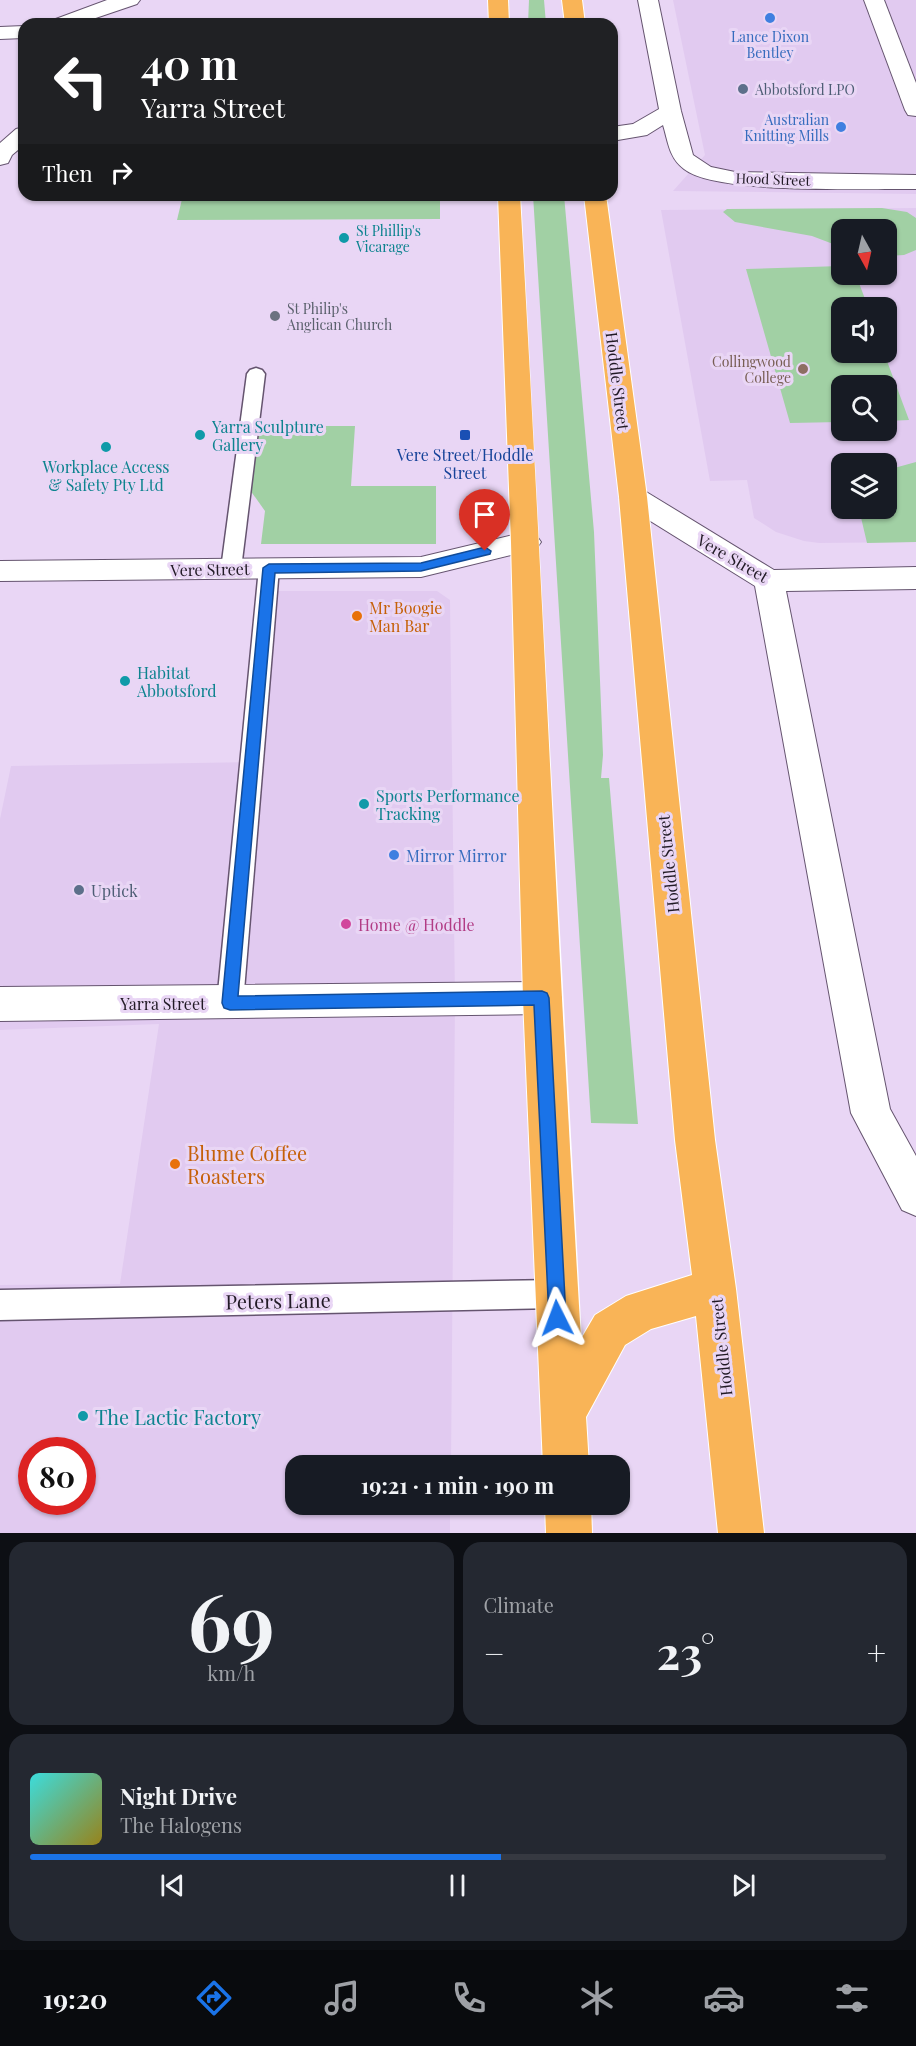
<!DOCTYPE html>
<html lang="en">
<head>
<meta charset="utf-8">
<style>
  body { margin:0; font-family:"Playfair Display",serif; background:#242831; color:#f1f3f6; height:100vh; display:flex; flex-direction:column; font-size:22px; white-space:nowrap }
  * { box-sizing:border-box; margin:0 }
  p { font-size:20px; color:#9ea1a6 }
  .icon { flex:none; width:33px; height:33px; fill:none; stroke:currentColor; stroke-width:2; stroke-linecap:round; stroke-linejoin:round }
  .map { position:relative; height:1533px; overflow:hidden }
  .panel { display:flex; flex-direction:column; gap:9px; padding:9px; background:#0d0f14; flex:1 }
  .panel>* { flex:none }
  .banner { position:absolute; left:18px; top:18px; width:600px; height:183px; border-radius:18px; box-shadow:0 2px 4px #0004; background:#202124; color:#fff; overflow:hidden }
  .needle { width:39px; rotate:172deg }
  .buttons { position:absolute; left:831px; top:219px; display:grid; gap:12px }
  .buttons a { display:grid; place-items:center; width:66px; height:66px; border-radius:12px; background:#171b24; box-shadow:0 2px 4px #0004; font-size:30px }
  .speed { position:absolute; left:18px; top:1437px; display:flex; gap:12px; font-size:30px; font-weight:700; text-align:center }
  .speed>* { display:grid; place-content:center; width:78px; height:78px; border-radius:50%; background:#171b24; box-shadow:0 2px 4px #0004; line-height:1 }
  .speed .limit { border:9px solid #d22; background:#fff; color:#111 }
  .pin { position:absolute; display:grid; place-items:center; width:51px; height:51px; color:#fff; margin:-62px -26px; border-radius:50% 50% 50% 0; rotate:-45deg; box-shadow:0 0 6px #0007 }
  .pin .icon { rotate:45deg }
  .me { position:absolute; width:66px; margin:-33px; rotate:357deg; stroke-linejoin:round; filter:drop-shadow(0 0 4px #0008) }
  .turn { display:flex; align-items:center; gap:21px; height:126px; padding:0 24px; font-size:27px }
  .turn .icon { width:78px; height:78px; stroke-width:2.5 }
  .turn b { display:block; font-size:42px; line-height:51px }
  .then { display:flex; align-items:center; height:57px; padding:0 24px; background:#0003; gap:12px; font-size:22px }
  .big { font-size:45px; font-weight:700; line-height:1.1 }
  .panel .card { flex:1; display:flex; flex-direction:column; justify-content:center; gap:9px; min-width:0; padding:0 21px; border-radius:18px; background:#242831 }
  .panel .dial { align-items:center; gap:0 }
  .dial b { font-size:78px; line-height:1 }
  .song { display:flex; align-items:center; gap:18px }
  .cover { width:72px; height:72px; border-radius:9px; background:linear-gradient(135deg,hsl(180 70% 55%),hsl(50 70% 35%)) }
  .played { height:6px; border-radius:3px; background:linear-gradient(90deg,#1a73e8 55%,#363941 55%) }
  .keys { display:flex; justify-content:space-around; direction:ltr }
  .heat { display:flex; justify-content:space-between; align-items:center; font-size:33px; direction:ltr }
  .panel .tiles { flex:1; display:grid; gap:9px; grid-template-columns:1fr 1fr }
  .card:last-child { grid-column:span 2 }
  .trip { position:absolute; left:285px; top:1455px; width:345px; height:60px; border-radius:18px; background:#171b24; box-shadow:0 2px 4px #0004; font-weight:700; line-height:60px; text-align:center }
  .dock { display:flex; height:96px; justify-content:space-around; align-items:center; background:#090b0e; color:#9ea1a6 }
  .dock .icon { width:42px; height:42px }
  .dock .current { color:#1a73e8 }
  .dock b { font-size:27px; color:#f1f3f6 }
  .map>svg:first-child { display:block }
  .built { fill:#e1caf0; fill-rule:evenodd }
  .green { fill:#a1d0a4 }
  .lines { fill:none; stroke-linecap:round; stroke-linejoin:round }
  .lane-casing { stroke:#65546f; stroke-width:3 }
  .street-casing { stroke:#65546f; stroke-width:2 }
  .highway-casing { stroke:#fff; stroke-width:2 }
  .lane { fill:#fff; fill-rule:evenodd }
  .street { fill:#fff; fill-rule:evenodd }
  .highway { fill:#f9b457; fill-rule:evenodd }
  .route { fill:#1a73e8; stroke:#114b97; stroke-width:1.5 }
  .shop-dot { fill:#3f7fe0; stroke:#e9d6f5; stroke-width:2 }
  .service-dot { fill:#5c6f8a; stroke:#e9d6f5; stroke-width:2 }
  .culture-dot { fill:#0f9aa8; stroke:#e9d6f5; stroke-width:2 }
  .worship-dot { fill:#6b7280; stroke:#e9d6f5; stroke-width:2 }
  .education-dot { fill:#8d6e63; stroke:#e9d6f5; stroke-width:2 }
  .transit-dot { fill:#1a4fb4; stroke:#e9d6f5; stroke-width:2 }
  .food-dot { fill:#e8710a; stroke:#e9d6f5; stroke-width:2 }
  .hotel-dot { fill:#d1479c; stroke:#e9d6f5; stroke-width:2 }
  .labels { text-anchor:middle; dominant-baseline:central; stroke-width:6; stroke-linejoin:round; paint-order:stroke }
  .far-shop-label { font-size:14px; fill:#366cbe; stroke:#e9d6f5 }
  .far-service-label { font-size:14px; fill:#4e5e75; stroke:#e9d6f5; text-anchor:start }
  .far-street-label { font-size:14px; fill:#211a25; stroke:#e9d6f5 }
  .far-culture-label { font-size:14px; fill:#0d838f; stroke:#e9d6f5; text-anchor:start }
  .far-worship-label { font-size:14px; fill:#5b616d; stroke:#e9d6f5; text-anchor:start }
  .far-education-label { font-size:14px; fill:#785e54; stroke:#e9d6f5; text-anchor:end }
  .street-label { font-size:16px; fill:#211a25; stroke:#e9d6f5 }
  .culture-label { font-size:16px; fill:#0d838f; stroke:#e9d6f5; text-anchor:start }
  .transit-label { font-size:16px; fill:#164399; stroke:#e9d6f5 }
  .food-label { font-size:16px; fill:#c56008; stroke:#e9d6f5; text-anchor:start }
  .shop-label { font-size:16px; fill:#366cbe; stroke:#e9d6f5; text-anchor:start }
  .service-label { font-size:16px; fill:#4e5e75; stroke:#e9d6f5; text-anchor:start }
  .hotel-label { font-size:16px; fill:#b23c85; stroke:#e9d6f5; text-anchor:start }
  .near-food-label { font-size:20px; fill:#c56008; stroke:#e9d6f5; text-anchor:start }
  .near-street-label { font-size:20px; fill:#211a25; stroke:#e9d6f5 }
  .near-culture-label { font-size:20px; fill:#0d838f; stroke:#e9d6f5; text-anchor:start }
</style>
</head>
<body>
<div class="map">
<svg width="916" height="1533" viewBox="0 0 916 1533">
  <rect width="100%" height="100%" fill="#e9d6f5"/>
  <!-- built -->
  <g class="built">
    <polygon points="673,0 916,0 916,194 673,191 705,155"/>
    <path d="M916 208V542L819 543 804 541 776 532 754 518 747 480 710 481 661 210ZM842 230H886V274H842ZM842 308H886V352H842ZM842 386H886V430H842ZM842 464H886V508H842Z"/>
    <path d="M271 591H437L450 600 455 1000 451 1465 296 1466V1504L450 1505V1533H0V1285L120 1284 159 1024 0 1030V819L11 766 256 762ZM32 1450H82V1502H32Z"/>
  </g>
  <!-- green -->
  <g class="green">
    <polygon points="529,0 544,0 546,24 528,24"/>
    <polygon points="183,195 440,195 440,219 177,220"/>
    <polygon points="533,195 564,195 594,532 603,755 601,778 609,778 638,1124 591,1123"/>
    <polygon points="882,208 907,212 916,218 916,250 904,255 887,256 886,230 842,230 841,247 812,236 735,222 723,212 727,209"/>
    <polygon points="841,266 842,274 856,275 868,307 842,308 842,352 884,353 909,420 887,421 886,386 842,386 841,422 790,423 746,269"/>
    <polygon points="304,426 355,426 351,486 436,486 436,544 261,544 265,511 250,490 258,429 304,429"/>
    <polygon points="916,462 916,542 867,543 859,509 886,508 887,470"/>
  </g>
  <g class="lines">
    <defs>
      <g id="lane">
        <polygon points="256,368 262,370 265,374 241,569 238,574 231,576 224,574 221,569 247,374 250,370"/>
        <polygon points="269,561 276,563 279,568 243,1003 239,1011 230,1014 221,1011 217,1003 259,568 262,563"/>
        <polygon points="556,1280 566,1284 570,1294 566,1304 556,1308 0,1320 0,1290"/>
      </g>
      <g id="street">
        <polygon points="107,0 140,0 137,4 78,24 50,24 53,20"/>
        <path d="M638 0H658L681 111 693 155 711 167 735 172 916 175V189C869 188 716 195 684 169 669 158 668 141 663 125L647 135 612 141V127L633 124 659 109Z"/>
        <polygon points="864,0 884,0 916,83 916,116 908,115 905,110"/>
        <polygon points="24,26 24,38 0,39 0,27"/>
        <polygon points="24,127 24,145 12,155 8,163 0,165 0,143 16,129"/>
        <polygon points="633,487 643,490 774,570 916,567 916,589 786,591 890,1109 916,1156 916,1216 902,1210 851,1113 755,586 623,504 619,497 623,490"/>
        <polygon points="526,532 536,535 541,542 536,549 421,577 0,581 0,561 421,557"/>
        <polygon points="542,982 555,986 561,998 555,1010 542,1014 0,1021 0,987"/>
      </g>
      <g id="highway">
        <polygon points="488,0 508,0 509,24 489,24"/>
        <polygon points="562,0 582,0 585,24 565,24"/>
        <path d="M498 195H520C542 576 558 958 581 1339L595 1315 626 1296 692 1275 675 1140 619 497 584 195H606L647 497 715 1140 736 1289 764 1533H718L696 1316 651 1329 625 1345 586 1417 589 1466H543L523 998 511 542Z"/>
        <polygon points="545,1504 591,1504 592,1533 546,1533"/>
      </g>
    </defs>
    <!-- lane casing -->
    <use href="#lane" class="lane-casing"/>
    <!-- street casing -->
    <use href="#street" class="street-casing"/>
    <!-- highway casing -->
    <use href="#highway" class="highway-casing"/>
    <!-- lane -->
    <use href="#lane" class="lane"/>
    <!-- street -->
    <use href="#street" class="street"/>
    <!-- highway -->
    <use href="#highway" class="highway"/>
  </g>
  <!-- route -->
  <polygon class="route" points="485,547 491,551 490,554 421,571 275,573 238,996 542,991 547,993 549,998 566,1318 564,1324 557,1327 551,1324 549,1318 534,1005 230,1010 224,1008 222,1003 263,568 269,564 421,563"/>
  <!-- markers -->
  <g class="shop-dot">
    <circle cx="770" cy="18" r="6"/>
    <circle cx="841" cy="127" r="6"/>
    <circle cx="394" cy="855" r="6"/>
  </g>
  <g class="service-dot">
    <circle cx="743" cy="89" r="6"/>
    <circle cx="79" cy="890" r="6"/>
  </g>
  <g class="culture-dot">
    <circle cx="344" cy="238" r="6"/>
    <circle cx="200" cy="435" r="6"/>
    <circle cx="106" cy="447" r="6"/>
    <circle cx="125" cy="681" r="6"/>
    <circle cx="364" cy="804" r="6"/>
    <circle cx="83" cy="1416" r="6"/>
  </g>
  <circle class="worship-dot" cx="275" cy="316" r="6"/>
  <circle class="education-dot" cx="803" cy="369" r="6"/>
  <rect class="transit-dot" x="459" y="429" width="12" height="12" rx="3"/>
  <g class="food-dot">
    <circle cx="357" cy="616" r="6"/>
    <circle cx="175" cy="1164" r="6"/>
  </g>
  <circle class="hotel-dot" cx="346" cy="924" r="6"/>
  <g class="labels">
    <!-- far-shop labels -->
    <g class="far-shop-label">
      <text x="770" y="36">Lance Dixon<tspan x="770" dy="16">Bentley</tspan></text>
      <text x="829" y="119" text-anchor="end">Australian<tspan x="829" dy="16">Knitting Mills</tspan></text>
    </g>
    <!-- far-service labels -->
    <g class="far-service-label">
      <text x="755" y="89">Abbotsford LPO</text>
    </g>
    <!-- far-street labels -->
    <g class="far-street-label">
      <text transform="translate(773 179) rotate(2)">Hood Street</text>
    </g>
    <!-- far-culture labels -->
    <g class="far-culture-label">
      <text x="356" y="230">St Phillip's<tspan x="356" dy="16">Vicarage</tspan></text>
    </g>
    <!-- far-worship labels -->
    <g class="far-worship-label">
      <text x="287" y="308">St Philip's<tspan x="287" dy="16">Anglican Church</tspan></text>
    </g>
    <!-- far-education labels -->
    <g class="far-education-label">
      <text x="791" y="361">Collingwood<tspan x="791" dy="16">College</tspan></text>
    </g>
    <!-- street labels -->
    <g class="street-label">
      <text transform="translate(618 381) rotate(83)">Hoddle Street</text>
      <text transform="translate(733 558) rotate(30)">Vere Street</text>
      <text transform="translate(210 569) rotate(-1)">Vere Street</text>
      <text transform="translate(668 864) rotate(-96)">Hoddle Street</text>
      <text x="163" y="1003">Yarra Street</text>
      <text transform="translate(721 1347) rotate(-96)">Hoddle Street</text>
    </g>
    <!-- culture labels -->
    <g class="culture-label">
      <text x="212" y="426">Yarra Sculpture<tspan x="212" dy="18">Gallery</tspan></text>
      <text x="106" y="466" text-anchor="middle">Workplace Access<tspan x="106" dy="18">&amp; Safety Pty Ltd</tspan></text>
      <text x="137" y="672">Habitat<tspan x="137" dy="18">Abbotsford</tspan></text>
      <text x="376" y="795">Sports Performance<tspan x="376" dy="18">Tracking</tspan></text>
    </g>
    <!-- transit labels -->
    <g class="transit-label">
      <text x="465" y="454">Vere Street/Hoddle<tspan x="465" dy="18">Street</tspan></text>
    </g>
    <!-- food labels -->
    <g class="food-label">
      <text x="369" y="607">Mr Boogie<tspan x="369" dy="18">Man Bar</tspan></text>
    </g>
    <!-- shop labels -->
    <g class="shop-label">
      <text x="406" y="855">Mirror Mirror</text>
    </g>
    <!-- service labels -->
    <g class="service-label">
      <text x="91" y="890">Uptick</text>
    </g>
    <!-- hotel labels -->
    <g class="hotel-label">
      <text x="358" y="924">Home @ Hoddle</text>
    </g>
    <!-- near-food labels -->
    <g class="near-food-label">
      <text x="187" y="1152">Blume Coffee<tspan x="187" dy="23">Roasters</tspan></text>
    </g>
    <!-- near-street labels -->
    <g class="near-street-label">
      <text transform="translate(278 1300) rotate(-1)">Peters Lane</text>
    </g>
    <!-- near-culture labels -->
    <g class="near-culture-label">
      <text x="95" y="1416">The Lactic Factory</text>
    </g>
  </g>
</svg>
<div class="buttons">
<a><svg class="needle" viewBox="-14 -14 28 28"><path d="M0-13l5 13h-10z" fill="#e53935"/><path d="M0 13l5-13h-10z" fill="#9ea1a6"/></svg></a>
<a><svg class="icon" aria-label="sound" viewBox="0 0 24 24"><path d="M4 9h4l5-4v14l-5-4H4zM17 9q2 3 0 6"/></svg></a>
<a><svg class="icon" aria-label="search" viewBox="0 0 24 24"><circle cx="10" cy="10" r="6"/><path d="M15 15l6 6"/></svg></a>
<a><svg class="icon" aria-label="layers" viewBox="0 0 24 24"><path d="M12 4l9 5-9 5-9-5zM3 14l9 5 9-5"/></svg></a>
</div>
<div class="speed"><div class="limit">80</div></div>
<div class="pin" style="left:485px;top:551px;background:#d93025"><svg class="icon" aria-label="arrive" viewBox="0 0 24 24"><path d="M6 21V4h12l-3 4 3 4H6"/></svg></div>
<svg class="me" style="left:557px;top:1318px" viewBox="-20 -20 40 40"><path d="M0-17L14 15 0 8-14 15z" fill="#1a73e8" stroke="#fff" stroke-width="4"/></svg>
<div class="trip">19:21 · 1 min · 190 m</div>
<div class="banner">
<div class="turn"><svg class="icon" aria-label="left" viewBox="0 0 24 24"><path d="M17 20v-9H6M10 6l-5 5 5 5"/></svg><div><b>40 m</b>Yarra Street</div></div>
<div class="then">Then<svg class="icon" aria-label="right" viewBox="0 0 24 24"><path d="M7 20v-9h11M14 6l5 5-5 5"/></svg></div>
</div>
</div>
<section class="panel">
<div class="tiles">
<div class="card dial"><b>69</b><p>km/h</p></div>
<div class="card"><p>Climate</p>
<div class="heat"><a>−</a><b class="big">23°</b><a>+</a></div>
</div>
<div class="card">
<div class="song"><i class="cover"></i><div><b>Night Drive</b><p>The Halogens</p></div></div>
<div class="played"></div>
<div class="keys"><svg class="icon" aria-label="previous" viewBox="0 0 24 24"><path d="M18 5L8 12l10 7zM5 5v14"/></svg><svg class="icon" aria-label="pause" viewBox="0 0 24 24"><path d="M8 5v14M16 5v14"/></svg><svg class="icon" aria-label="next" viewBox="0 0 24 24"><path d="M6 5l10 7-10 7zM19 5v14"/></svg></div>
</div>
</div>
</section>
<nav class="dock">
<b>19:20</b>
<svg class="icon current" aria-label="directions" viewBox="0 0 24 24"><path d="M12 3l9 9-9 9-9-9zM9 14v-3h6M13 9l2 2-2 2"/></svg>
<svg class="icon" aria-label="music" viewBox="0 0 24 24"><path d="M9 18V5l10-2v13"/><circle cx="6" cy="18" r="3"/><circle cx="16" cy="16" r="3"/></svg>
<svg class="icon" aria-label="phone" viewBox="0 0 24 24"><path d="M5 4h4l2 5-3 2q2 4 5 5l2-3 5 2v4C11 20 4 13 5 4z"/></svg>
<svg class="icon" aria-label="climate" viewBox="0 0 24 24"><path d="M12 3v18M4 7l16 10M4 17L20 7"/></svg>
<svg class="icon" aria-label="car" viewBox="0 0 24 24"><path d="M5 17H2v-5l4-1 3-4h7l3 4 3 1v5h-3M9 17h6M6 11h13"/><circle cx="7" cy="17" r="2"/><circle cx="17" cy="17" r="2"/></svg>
<svg class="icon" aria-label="filters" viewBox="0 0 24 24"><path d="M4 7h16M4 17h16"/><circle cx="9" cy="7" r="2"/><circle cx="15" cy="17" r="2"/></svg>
</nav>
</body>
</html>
